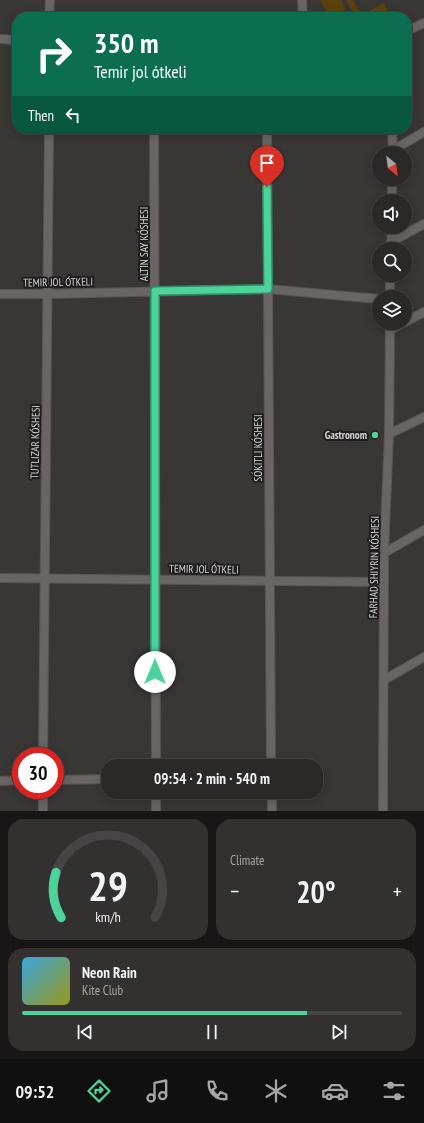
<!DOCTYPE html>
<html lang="en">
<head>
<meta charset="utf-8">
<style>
  body { margin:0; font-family:"PT Sans Narrow",sans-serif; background:#333030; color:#f1f3f6; height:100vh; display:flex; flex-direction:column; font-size:15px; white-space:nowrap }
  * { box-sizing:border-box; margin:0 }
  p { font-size:13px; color:#a6a6a8 }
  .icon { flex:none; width:22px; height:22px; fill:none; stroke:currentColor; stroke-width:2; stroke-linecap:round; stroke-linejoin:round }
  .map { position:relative; height:811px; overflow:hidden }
  .sheet { display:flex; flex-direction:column; gap:8px; padding:8px; background:#181616; flex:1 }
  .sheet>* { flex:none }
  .hud { position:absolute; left:12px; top:12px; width:400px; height:122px; border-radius:16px; box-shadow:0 2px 10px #0003,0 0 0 1px #474445; background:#0b6e4f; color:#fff; overflow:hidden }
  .needle { width:26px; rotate:151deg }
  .tools { position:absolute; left:372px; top:146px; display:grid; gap:8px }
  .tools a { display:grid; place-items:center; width:40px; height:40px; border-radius:50%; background:#2b2828; box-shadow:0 2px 10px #0003,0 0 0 1px #474445; font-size:20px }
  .speed { position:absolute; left:12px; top:747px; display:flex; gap:8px; font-size:20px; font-weight:700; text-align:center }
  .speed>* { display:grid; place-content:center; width:52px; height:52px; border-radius:50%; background:#2b2828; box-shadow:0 2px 10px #0003,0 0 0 1px #474445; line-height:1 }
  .speed .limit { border:6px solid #d22; background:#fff; color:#111 }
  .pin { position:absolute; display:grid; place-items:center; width:34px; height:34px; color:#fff; margin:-41px -17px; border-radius:50% 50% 50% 0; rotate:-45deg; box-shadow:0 0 4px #0007 }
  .pin .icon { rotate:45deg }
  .me { position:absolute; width:44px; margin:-22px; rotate:0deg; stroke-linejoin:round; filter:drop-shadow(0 0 3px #0008) }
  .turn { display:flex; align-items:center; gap:14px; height:84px; padding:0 16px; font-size:18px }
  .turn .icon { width:52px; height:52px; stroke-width:2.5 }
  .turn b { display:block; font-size:28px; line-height:34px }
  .then { display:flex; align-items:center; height:38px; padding:0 16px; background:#0003; gap:8px; font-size:15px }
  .big { font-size:30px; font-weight:800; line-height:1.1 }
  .sheet .card { flex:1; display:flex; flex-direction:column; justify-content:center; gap:6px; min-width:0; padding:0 14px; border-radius:16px; background:#333030 }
  .sheet .dial { align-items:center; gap:0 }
  .dial svg { height:104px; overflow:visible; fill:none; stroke:#474445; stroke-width:7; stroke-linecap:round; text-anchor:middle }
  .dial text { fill:#f1f3f6; stroke:none }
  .song { display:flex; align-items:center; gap:12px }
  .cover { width:48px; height:48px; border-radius:6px; background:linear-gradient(135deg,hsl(200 70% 55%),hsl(60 70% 35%)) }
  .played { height:4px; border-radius:2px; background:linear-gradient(90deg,#4cd39b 75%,#474445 75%) }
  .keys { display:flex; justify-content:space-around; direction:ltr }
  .heat { display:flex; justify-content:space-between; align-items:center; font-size:22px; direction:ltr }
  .sheet .tiles { flex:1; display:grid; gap:8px; grid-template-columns:1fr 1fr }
  .card:last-child { grid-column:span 2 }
  .trip { position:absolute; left:101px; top:759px; width:222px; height:40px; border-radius:16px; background:#2b2828; box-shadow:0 2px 10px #0003,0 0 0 1px #474445; font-weight:800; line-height:40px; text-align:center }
  .tab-bar { display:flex; height:64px; justify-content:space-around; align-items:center; background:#111010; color:#a6a6a8 }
  .tab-bar .icon { width:28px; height:28px }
  .tab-bar .active { color:#4cd39b }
  .tab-bar b { font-size:18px; color:#f1f3f6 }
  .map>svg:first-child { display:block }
  .green { fill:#5c410f }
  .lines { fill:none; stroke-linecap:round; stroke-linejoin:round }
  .minor-casing { stroke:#575454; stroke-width:10 }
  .minor { stroke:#696564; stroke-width:8 }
  .route-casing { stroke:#318965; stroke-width:10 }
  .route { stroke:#4cd39b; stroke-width:7 }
  .poi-dot { fill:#4cd39b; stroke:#1f1e1e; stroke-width:1.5 }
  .labels { text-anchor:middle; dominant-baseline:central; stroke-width:4; stroke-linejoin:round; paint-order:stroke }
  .street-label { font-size:11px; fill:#d6d4d4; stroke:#1f1e1e }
  .poi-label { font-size:11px; font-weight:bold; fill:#d6d4d4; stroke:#1f1e1e; text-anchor:end }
</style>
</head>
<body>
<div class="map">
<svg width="424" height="811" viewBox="0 0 424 811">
  <rect width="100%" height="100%" fill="#393636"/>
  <!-- green -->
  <g class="green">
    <polygon points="320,0 341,0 346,9 329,17"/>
    <polygon points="346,0 353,0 360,12 366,13 383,3 389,12 381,17 356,17"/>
  </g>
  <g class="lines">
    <defs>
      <g id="minor">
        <polyline points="302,0 303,17"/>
        <polyline points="49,17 50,0"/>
        <polyline points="407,31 424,23"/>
        <polyline points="0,39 17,40"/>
        <polyline points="154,129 156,766"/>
        <polyline points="267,129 271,766"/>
        <polyline points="392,129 393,153"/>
        <polyline points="393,150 424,132"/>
        <polyline points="392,201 392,179"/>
        <polyline points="391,242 424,224"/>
        <polyline points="391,249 392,227"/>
        <polyline points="0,294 48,294 268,289 379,299"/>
        <polyline points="390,297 390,275"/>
        <polyline points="405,322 424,312"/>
        <polyline points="390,330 403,323"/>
        <polyline points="389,434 424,417"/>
        <polyline points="384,553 424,530"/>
        <polyline points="0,578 384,582"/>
        <polyline points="384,680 424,657"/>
        <polyline points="43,756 49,129"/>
        <polyline points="55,780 108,779"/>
        <polyline points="0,781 21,780"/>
        <polyline points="43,790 43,811"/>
        <polyline points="156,792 156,811"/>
        <polyline points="272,792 272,811"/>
        <polyline points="383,811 384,553 389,434 390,323"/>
      </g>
    </defs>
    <!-- minor casing -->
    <use href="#minor" class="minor-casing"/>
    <!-- minor -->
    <use href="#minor" class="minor"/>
  </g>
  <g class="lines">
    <defs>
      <polyline id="route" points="155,672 155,291 268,289 267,187"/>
    </defs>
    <!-- route casing -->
    <use href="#route" class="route-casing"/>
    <!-- route -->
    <use href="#route" class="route"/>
  </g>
  <!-- markers -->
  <circle class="poi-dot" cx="375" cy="435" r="4"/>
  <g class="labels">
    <!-- street labels -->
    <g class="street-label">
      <text transform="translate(144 244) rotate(-90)">ALTIN SAY KÓSHESI</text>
      <text transform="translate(58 282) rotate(-1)">TEMIR JOL ÓTKELI</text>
      <text transform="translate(35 442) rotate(-89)">TUTLIZAR KÓSHESI</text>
      <text transform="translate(258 448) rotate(-90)">SÓKITLI KÓSHESI</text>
      <text transform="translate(374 567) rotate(-89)">FARHAD SHIYRIN KÓSHESI</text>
      <text transform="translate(204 569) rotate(1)">TEMIR JOL ÓTKELI</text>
    </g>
    <!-- poi labels -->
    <g class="poi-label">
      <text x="367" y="435">Gastronom</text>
    </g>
  </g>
</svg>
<div class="tools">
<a><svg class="needle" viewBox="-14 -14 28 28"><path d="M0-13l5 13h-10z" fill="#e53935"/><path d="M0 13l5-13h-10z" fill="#a6a6a8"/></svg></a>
<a><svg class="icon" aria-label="sound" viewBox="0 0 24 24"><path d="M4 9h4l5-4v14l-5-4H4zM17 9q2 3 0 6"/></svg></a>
<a><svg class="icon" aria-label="search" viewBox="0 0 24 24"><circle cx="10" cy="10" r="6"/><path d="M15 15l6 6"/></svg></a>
<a><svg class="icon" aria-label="layers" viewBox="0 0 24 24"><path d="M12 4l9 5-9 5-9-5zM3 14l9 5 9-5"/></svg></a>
</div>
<div class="speed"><div class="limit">30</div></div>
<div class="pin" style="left:267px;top:187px;background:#d93025"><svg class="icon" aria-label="arrive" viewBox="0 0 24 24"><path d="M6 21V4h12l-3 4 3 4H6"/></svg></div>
<svg class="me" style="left:155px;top:672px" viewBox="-20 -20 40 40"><circle r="19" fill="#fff"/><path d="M0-13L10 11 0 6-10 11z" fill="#4cd39b"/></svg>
<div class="trip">09:54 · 2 min · 540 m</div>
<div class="hud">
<div class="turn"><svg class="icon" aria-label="right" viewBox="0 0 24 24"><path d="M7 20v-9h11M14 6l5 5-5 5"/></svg><div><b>350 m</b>Temir jol ótkeli</div></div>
<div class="then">Then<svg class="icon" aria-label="left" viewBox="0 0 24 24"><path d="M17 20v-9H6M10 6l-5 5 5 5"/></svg></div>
</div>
</div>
<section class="sheet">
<div class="tiles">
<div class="card dial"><svg viewBox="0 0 100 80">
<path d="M14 69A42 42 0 1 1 86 69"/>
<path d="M14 69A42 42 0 0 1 10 34" stroke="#4cd39b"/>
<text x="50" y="56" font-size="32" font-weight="700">29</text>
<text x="50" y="72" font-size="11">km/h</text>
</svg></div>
<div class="card"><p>Climate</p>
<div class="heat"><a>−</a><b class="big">20°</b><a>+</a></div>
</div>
<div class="card">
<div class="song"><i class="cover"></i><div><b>Neon Rain</b><p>Kite Club</p></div></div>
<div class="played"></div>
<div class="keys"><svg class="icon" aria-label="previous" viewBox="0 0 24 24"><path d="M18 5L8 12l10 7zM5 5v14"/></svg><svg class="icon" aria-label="pause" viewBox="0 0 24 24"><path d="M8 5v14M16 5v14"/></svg><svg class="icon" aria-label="next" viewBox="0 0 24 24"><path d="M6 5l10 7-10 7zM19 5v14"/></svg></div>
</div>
</div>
</section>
<nav class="tab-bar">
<b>09:52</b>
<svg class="icon active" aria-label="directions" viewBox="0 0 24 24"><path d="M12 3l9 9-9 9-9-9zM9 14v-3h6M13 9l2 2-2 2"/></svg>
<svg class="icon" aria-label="music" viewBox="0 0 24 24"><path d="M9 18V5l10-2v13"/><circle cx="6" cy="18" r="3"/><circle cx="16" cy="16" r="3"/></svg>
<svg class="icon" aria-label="phone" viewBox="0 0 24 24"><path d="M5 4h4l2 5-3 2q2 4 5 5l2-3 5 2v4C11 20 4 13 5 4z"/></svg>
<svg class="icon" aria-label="climate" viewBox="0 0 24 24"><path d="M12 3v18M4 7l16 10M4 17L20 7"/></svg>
<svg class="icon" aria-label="car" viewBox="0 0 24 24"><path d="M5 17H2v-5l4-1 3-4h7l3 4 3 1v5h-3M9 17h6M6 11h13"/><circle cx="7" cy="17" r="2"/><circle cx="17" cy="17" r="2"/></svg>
<svg class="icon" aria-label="filters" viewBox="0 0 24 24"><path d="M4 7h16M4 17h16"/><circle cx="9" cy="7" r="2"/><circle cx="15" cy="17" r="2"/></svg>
</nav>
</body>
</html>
